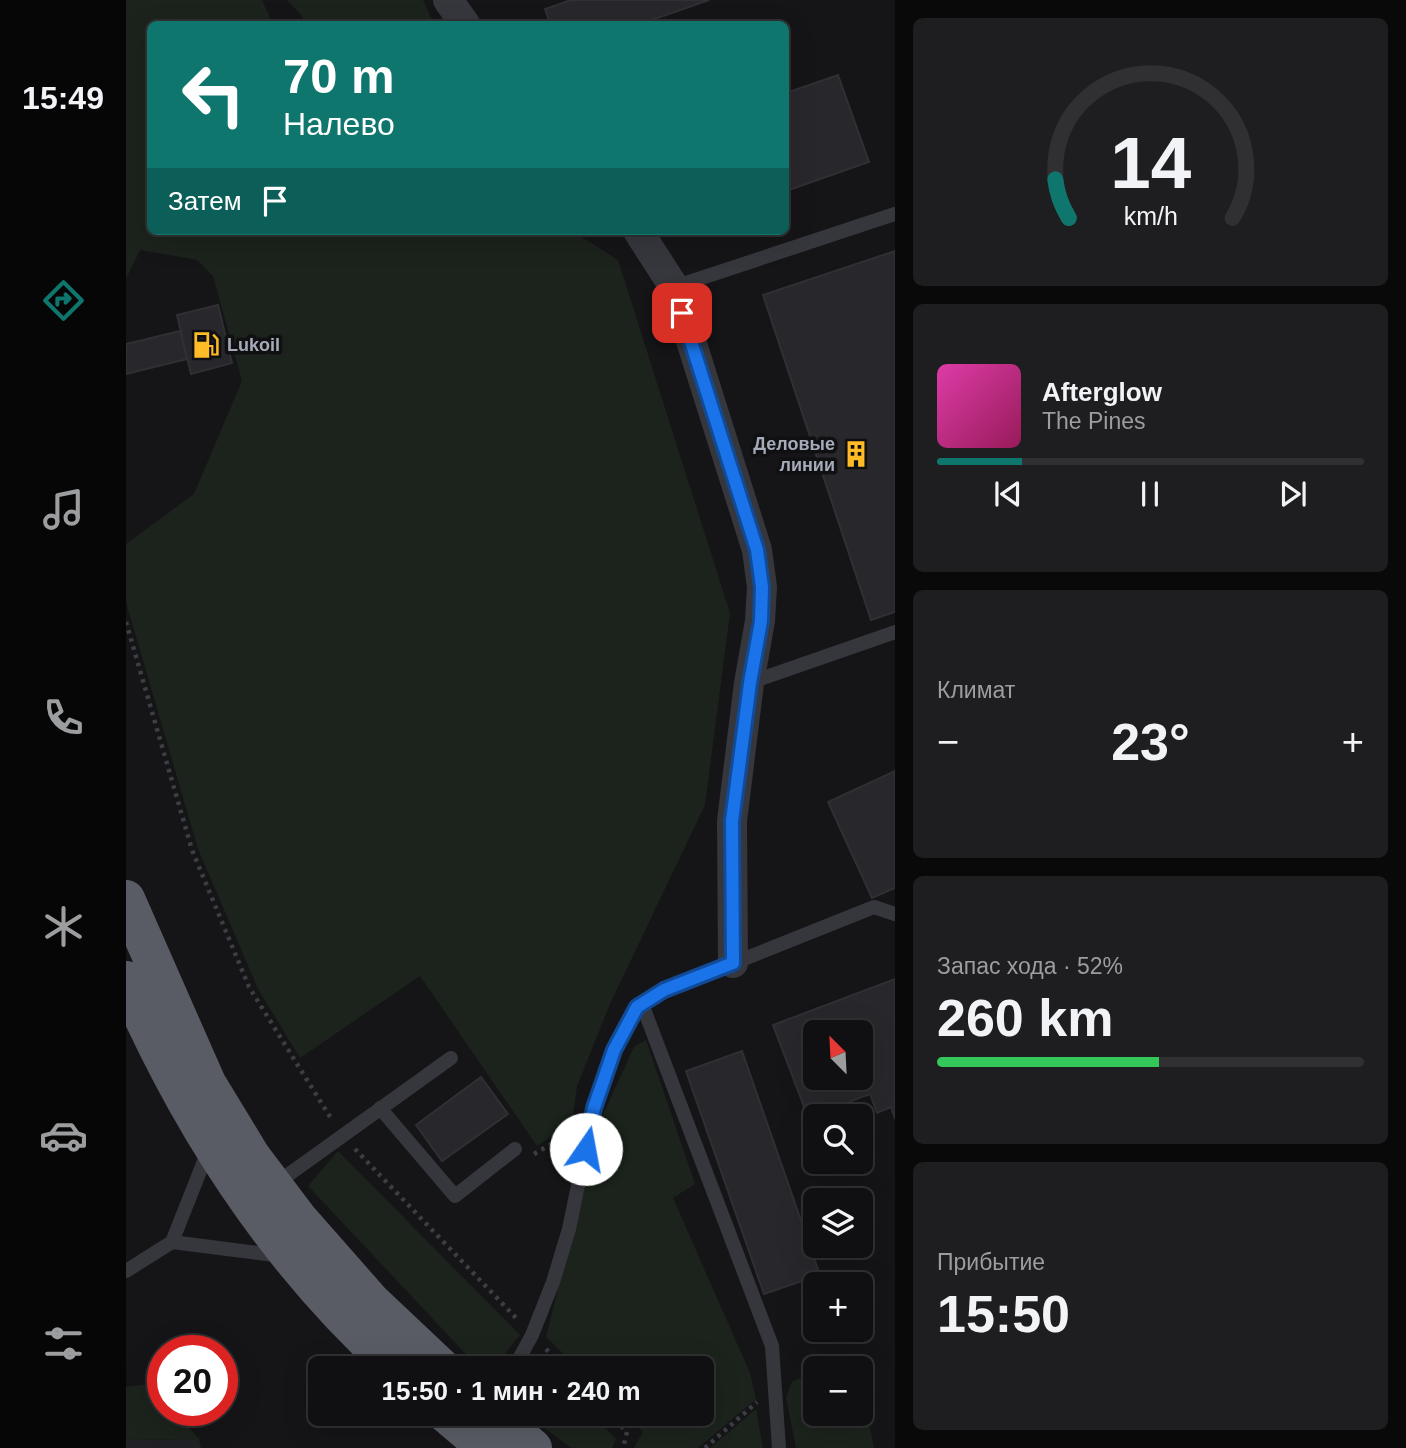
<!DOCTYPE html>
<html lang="ru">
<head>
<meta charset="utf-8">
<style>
  body { margin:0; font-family:Helvetica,sans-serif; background:#1e1e20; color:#f1f3f6; height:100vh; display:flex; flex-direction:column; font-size:26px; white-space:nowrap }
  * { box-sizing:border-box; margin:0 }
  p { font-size:23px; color:#9c9d9f }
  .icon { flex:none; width:38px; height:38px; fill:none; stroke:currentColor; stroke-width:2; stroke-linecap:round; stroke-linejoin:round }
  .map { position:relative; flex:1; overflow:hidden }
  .sheet { display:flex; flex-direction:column; gap:18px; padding:18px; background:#09090a; width:511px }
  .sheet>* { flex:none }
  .banner { position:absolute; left:21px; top:21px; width:642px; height:214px; border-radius:10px; box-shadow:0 7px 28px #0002,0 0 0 2px #303032; background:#0f766e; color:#fff; overflow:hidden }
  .needle { width:46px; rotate:336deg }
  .controls { position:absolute; left:677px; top:1020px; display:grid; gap:14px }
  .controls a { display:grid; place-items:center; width:70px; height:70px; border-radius:10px; background:#101012; box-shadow:0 7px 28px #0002,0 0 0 2px #303032; font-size:35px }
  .speed { position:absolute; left:21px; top:1335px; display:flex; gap:14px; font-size:35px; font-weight:700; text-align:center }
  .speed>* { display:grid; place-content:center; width:91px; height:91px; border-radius:50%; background:#101012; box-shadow:0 7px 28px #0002,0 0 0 2px #303032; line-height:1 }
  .speed .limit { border:10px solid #d22; background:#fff; color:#111 }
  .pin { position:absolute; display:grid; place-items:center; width:60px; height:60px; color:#fff; margin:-30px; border-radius:14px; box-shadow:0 4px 10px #0006 }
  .me { position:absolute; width:77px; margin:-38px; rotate:12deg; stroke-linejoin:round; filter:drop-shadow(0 0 5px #0008) }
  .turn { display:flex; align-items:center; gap:24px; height:147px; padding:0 21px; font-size:32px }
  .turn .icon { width:91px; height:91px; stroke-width:2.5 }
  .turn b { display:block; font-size:49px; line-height:60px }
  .then { display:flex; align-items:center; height:66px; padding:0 21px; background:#0003; gap:14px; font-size:26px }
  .big { font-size:52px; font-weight:700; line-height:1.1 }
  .sheet .tile { flex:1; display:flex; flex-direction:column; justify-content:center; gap:10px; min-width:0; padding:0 24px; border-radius:10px; background:#1e1e20 }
  .sheet .dial { align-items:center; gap:0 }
  .dial svg { height:182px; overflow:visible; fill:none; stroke:#303032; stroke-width:7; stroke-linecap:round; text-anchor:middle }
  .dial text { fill:#f1f3f6; stroke:none }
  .song { display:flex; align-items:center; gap:21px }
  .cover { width:84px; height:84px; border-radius:10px; background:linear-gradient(135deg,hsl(320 70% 55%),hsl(330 70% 35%)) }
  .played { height:7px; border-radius:4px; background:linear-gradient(90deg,#0f766e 20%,#303032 20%) }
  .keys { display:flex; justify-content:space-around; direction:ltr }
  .heat { display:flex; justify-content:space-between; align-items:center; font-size:38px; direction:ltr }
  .charge { height:10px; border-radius:5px; background:linear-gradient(90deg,#34c759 52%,#303032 0) }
  .trip { position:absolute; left:182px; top:1356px; width:406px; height:70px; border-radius:10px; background:#101012; box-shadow:0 7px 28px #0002,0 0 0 2px #303032; font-weight:700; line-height:70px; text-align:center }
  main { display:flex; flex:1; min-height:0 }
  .menu { display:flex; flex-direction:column; width:126px; justify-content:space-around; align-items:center; background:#060607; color:#9c9d9f }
  .menu .icon { width:49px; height:49px }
  .menu .active { color:#0f766e }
  .menu b { font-size:32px; color:#f1f3f6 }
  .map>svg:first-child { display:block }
  .built { fill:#212125 }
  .green { fill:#1b231c }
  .building { fill:#28282c; stroke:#2f2f34; stroke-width:2; fill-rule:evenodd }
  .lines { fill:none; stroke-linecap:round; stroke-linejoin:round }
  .path { stroke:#3c3e44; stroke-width:4.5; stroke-dasharray:3.5 5; stroke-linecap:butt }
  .service { stroke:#36373d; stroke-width:14 }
  .minor { stroke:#36373d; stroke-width:30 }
  .trunk { stroke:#5a5c65; stroke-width:38 }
  .route-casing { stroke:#114b97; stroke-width:18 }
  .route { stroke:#1a73e8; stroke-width:12 }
  .labels { text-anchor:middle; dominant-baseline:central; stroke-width:7; stroke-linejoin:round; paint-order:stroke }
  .poi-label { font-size:18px; font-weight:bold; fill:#a6abb9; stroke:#101013; text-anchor:start }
</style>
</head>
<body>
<main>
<nav class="menu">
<b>15:49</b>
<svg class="icon active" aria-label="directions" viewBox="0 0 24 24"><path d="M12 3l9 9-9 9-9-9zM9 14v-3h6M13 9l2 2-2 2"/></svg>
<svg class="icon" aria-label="music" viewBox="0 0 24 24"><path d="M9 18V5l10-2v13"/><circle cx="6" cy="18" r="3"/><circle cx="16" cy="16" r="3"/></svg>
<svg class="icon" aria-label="phone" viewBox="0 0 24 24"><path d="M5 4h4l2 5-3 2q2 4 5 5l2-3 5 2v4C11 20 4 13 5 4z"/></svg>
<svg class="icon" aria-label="climate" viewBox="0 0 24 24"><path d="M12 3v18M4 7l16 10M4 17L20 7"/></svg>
<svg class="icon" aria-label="car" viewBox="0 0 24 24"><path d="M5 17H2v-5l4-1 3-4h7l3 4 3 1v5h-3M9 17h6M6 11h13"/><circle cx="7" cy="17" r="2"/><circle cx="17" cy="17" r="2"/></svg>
<svg class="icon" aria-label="filters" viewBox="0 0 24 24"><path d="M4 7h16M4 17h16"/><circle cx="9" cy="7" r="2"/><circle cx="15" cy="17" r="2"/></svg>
</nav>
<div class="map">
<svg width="769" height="1448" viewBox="0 0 769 1448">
  <rect width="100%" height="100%" fill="#151518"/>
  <!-- built -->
  <polygon class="built" points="73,1439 75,1448 0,1448 0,1440"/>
  <!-- green -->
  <g class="green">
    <polygon points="0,0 136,0 147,24 24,24 24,231 446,231 492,260 604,613 579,805 483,1006 451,1086 446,1123 411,1146 294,976 174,1058 132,989 72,849 0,602 0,544 68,494 116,381 87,276 71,260 14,250 0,279"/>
    <polygon points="161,0 297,0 308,24 178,24 176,16"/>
    <polygon points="520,1040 569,1184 547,1198 624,1373 630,1399 572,1448 508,1448 517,1432 499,1414 576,1414 576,1368 452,1368 420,1337 474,1121 508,1047"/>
    <polygon points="212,1151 394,1335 367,1368 353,1368 182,1186"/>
    <polygon points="689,1371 690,1414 735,1414 735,1385 748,1448 670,1448 660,1397 666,1382"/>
    <polygon points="24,1384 37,1398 37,1410 48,1411 73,1439 0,1440 0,1387"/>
    <polygon points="630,1409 637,1448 584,1448"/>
    <polygon points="400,1414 466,1414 490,1439 486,1448 445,1448"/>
  </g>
  <!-- building -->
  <g class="building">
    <polygon points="445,0 583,0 514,24 424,24 419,9"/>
    <polygon points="712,75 743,162 660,191 660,93"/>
    <polygon points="769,251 769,612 745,620 637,295"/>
    <polygon points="92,305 106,363 65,374 51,315"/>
    <polygon points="54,331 61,359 0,374 0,344"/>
    <polygon points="769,771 769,888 746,898 702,802"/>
    <path d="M769 979V1119L765 1107 751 1113 744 1094 682 1117 647 1025ZM690 1032H735V1078H690Z"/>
    <polygon points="616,1051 694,1275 638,1294 560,1071"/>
    <polygon points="355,1077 382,1114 316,1161 290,1125"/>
  </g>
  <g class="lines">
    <!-- path -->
    <g class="path">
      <polyline points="0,622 66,850 123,987 206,1120"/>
      <polyline points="229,1149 392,1320"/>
      <polyline points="408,1154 443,1134"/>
      <polyline points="420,1349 438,1368"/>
      <polyline points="483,1414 501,1432 497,1448"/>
      <polyline points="579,1448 631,1402"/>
    </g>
    <!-- service -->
    <g class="service">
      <polyline points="548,287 769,214"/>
      <polyline points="623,683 769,632"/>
      <polyline points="516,1004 646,1346 653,1448"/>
      <polyline points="254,1108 329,1196 389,1149"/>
      <polyline points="148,1185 325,1058"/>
      <polyline points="46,1242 156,1256"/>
      <polyline points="0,1271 46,1242 82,1151"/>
      <polyline points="388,1368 406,1335 427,1282 443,1229 468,1108 488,1050 511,1007 538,991 748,907 769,914"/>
    </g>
    <!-- minor -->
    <g class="minor">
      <polyline points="322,0 339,24"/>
      <polyline points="512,231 548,287 631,550 636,587 634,621 623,683 606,821 607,963"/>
    </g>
    <!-- trunk -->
    <g class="trunk">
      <polyline points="0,899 81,1083 126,1157 172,1218 245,1301 316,1368"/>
      <path d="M0 980C64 1128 150 1260 269 1368"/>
      <polyline points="320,1414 360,1448"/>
      <polyline points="367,1414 407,1448"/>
    </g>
  </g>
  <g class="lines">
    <defs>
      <polyline id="route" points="460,1149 468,1108 488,1050 511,1007 538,990 607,963 606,821 624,683 635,621 636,587 631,550 556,313"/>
    </defs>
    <!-- route casing -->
    <use href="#route" class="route-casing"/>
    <!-- route -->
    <use href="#route" class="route"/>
  </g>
  <!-- icons -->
  <defs>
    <symbol id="fuel-bare" viewBox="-9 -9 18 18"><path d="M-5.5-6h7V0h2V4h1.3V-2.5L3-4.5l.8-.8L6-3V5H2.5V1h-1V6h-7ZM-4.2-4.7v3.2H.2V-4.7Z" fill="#ffbc26" stroke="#101013" stroke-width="2.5" paint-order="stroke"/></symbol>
    <symbol id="building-bare" viewBox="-9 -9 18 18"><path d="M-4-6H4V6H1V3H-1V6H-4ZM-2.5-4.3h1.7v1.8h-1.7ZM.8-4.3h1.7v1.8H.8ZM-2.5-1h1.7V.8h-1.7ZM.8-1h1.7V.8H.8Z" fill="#ffbc26" stroke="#101013" stroke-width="2.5" paint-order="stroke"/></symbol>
  </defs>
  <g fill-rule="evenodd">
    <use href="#fuel-bare" x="61" y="326" width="38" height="38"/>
    <use href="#building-bare" x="711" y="435" width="38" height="38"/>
  </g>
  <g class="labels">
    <!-- poi labels -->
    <g class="poi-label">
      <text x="101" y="345">Lukoil</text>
      <text x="709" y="444" text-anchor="end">Деловые<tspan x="709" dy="21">линии</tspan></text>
    </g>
  </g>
</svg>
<div class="controls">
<a><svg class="needle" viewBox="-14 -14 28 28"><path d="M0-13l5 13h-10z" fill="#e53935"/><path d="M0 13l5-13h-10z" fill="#9c9d9f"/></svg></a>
<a><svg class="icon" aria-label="search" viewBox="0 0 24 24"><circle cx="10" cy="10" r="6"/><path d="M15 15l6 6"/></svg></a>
<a><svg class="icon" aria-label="layers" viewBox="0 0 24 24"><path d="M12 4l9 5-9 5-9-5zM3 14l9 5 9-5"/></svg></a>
<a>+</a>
<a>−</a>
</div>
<div class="speed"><div class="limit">20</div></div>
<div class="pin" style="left:556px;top:313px;background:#d93025"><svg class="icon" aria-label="arrive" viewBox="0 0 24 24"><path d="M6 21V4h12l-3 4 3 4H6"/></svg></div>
<svg class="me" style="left:460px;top:1149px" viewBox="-20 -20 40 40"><circle r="19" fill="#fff"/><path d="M0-13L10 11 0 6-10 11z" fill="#1a73e8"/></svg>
<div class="trip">15:50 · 1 мин · 240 m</div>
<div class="banner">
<div class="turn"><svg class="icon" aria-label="left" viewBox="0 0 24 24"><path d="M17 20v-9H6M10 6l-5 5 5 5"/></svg><div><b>70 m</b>Налево</div></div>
<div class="then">Затем<svg class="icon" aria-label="arrive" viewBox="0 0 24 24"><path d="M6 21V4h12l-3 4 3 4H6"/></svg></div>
</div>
</div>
<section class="sheet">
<div class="tile dial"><svg viewBox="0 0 100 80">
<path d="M14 69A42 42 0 1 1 86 69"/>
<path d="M14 69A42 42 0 0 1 8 52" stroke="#0f766e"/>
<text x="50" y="56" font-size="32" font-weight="700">14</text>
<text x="50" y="72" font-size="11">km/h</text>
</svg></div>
<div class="tile">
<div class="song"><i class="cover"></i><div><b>Afterglow</b><p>The Pines</p></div></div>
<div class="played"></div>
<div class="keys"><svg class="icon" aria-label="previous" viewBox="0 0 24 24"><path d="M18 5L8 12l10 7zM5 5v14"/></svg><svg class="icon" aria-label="pause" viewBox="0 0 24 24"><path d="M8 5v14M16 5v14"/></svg><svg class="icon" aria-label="next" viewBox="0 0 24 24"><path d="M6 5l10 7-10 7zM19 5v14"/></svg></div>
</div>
<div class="tile"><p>Климат</p>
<div class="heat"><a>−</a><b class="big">23°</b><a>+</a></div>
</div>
<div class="tile"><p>Запас хода · 52%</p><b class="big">260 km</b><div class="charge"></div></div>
<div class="tile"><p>Прибытие</p><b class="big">15:50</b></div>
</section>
</main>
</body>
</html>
